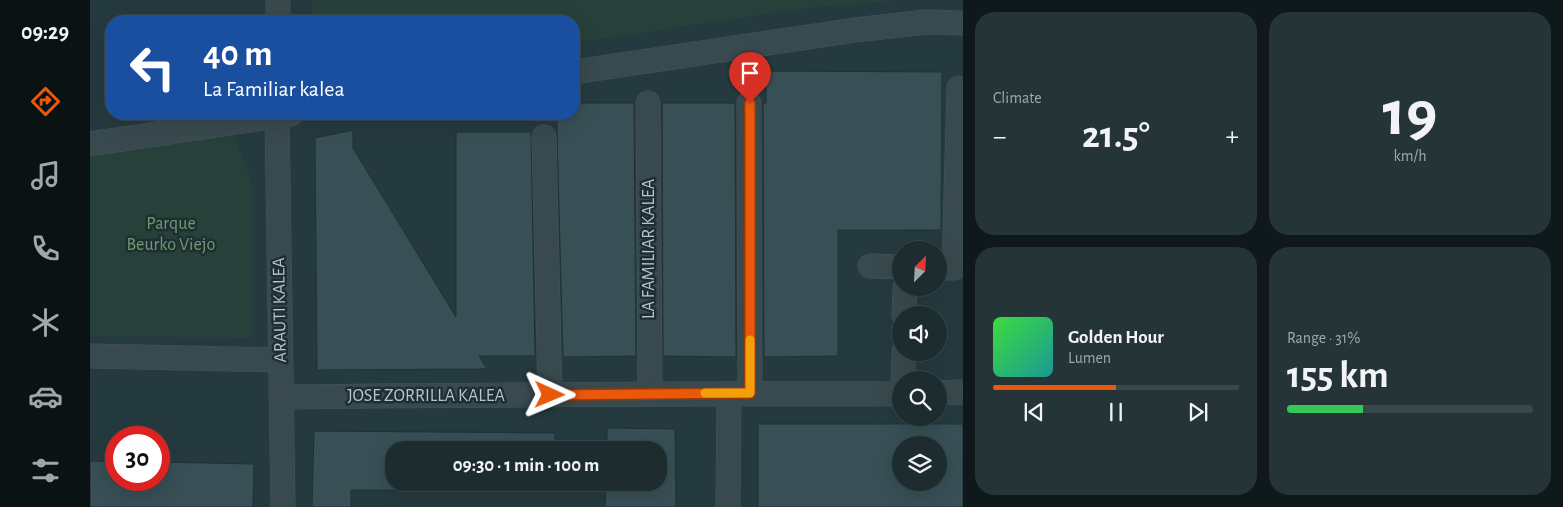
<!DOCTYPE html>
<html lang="en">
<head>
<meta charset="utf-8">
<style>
  body { margin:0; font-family:"Alegreya Sans",sans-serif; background:#253437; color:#f1f3f6; height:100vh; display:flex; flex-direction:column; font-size:19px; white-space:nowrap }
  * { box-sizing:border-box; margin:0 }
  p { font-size:16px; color:#a0a7aa }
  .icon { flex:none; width:28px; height:28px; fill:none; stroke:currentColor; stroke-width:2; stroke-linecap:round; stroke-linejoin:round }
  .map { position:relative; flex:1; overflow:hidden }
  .details { display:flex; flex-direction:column; gap:12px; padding:12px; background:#0f181a; width:600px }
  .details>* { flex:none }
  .top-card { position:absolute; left:15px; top:15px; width:475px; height:105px; border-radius:20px; box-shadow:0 5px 20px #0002,0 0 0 1px #3a484b; background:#1a4fa0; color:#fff; overflow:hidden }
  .needle { width:32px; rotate:24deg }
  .buttons { position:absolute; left:802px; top:241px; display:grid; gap:10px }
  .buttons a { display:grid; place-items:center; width:55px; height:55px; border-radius:50%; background:#1c2c2f; box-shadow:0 5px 20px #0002,0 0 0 1px #3a484b; font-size:25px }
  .speed { position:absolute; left:15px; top:426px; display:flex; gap:10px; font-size:25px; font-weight:700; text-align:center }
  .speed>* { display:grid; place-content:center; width:65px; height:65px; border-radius:50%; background:#1c2c2f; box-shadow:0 5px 20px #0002,0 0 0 1px #3a484b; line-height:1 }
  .speed .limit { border:8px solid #d22; background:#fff; color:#111 }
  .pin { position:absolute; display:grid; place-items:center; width:42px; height:42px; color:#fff; margin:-51px -21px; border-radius:50% 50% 50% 0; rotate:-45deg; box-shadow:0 0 5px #0007 }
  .pin .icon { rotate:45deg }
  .me { position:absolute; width:55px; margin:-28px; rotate:91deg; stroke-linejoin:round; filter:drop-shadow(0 0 4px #0008) }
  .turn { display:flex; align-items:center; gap:18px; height:105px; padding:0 15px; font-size:22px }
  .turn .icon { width:65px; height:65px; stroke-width:2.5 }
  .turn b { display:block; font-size:35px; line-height:42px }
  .big { font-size:38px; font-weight:700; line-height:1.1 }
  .details .tile { flex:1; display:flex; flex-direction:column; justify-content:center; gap:8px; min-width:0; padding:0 18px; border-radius:20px; background:#253437 }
  .details .dial { align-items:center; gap:0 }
  .dial b { font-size:65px; line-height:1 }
  .song { display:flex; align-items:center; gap:15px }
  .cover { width:60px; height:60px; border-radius:8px; background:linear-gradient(135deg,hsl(120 70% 55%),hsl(180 70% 35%)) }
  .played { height:5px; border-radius:2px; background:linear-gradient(90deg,#ea580c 50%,#3a484b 50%) }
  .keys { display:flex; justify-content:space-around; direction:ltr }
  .heat { display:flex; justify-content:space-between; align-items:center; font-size:28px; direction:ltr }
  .charge { height:8px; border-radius:4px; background:linear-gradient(90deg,#34c759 31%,#3a484b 0) }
  .details .tiles { flex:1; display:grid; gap:12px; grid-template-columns:repeat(2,1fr) }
  .trip { position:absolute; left:295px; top:441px; width:282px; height:50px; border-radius:20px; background:#1c2c2f; box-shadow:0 5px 20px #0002,0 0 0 1px #3a484b; font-weight:700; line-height:50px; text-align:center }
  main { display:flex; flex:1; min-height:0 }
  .menu { display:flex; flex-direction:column; width:90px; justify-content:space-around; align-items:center; background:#0b1213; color:#a0a7aa }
  .menu .icon { width:35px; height:35px }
  .menu .current { color:#ea580c }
  .menu b { font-size:22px; color:#f1f3f6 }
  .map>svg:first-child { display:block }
  .green { fill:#27403a }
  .building { fill:#374f55; stroke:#203136; fill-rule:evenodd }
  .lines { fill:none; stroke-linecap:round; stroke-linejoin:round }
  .street-casing { stroke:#45565b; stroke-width:25 }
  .street { stroke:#394a4f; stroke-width:24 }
  .route-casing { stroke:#983908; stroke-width:12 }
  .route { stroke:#ea580c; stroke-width:9 }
  .slow { stroke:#f59e0b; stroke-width:9 }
  .labels { text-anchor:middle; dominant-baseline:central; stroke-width:5; stroke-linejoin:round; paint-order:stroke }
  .park-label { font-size:18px; fill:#729b6c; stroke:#1e2f34 }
  .street-label { font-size:18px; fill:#b5c5ca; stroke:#1e2f34 }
</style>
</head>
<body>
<main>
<nav class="menu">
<b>09:29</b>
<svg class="icon current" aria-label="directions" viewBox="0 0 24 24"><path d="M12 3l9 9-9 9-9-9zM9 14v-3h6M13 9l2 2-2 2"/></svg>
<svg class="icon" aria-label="music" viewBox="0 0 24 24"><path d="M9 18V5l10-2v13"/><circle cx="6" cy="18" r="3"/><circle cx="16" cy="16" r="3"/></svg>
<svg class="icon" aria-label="phone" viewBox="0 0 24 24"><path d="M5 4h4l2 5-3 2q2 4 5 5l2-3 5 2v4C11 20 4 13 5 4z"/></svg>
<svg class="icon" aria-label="climate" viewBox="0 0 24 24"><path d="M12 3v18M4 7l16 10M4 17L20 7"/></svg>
<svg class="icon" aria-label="car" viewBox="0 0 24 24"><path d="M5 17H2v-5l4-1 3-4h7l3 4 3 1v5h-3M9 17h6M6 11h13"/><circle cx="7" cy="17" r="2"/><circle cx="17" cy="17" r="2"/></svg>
<svg class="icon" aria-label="filters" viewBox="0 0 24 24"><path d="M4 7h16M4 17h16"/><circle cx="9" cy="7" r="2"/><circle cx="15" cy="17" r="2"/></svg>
</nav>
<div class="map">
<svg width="873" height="507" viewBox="0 0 873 507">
  <rect width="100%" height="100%" fill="#253a3f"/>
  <!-- green -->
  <g class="green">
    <polygon points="222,0 810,0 716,8 484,43 484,21 221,21"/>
    <polygon points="142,130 162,184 162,338 0,336 0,150"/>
  </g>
  <!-- building -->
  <g class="building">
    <polygon points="676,71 852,72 851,230 748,230 748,356 674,357 673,103 676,103"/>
    <polygon points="484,103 544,103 546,356 473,357 467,132 467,114 484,114"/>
    <polygon points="572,103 645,103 646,357 573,356"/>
    <polygon points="263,130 263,148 366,317 366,132 441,132 445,356 389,356 397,369 227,370 225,138"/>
    <path d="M668 424H873V507H668ZM811 445H849V482H811Z"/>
    <polygon points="517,428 585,429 586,507 515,507 516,482 569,482 569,450 517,450"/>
    <polygon points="224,431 465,433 465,450 304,450 304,482 466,482 466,491 261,490 261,507 222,507"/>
    <polygon points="0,461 26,462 26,480 69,480 69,462 164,464 163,507 0,507"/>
  </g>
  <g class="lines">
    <defs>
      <g id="street">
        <polyline points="188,21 188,0"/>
        <polyline points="484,72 765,30 837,22 873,23"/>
        <polyline points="558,103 560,394"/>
        <polyline points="659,103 660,393"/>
        <polyline points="187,114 193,507"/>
        <polyline points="454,137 460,395"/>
        <polyline points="0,144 201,114"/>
        <polyline points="780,266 811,267"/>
        <polyline points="849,268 864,268 869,88"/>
        <polyline points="814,315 815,288"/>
        <polyline points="0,356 190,360"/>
        <polyline points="813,380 814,352"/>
        <polyline points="849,393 873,392"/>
        <path d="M191 397C398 395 605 393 811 394"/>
        <polyline points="638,507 639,394"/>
      </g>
    </defs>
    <!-- street casing -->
    <use href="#street" class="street-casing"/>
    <!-- street -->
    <use href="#street" class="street"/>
  </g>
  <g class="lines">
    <defs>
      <polyline id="route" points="460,395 660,393 660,103"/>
    </defs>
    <!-- route casing -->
    <use href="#route" class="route-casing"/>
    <!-- route -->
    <use href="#route" class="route"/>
    <!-- slow -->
    <polyline class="slow" points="615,393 660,393 660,340"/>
  </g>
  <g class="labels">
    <!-- park labels -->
    <g class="park-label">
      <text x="81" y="224">Parque<tspan x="81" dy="21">Beurko Viejo</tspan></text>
    </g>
    <!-- street labels -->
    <g class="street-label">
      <text transform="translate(559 249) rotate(-90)">LA FAMILIAR KALEA</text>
      <text transform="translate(190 310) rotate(-91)">ARAUTI KALEA</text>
      <text x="336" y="396">JOSE ZORRILLA KALEA</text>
    </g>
  </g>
</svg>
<div class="buttons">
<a><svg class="needle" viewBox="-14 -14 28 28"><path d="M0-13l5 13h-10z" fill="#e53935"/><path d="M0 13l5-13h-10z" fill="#a0a7aa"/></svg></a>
<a><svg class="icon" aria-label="sound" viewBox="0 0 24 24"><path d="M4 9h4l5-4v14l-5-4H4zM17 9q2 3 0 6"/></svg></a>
<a><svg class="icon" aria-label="search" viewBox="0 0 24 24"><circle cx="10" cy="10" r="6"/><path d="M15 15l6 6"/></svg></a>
<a><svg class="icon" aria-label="layers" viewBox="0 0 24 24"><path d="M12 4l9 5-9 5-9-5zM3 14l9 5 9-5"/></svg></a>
</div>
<div class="speed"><div class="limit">30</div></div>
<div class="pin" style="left:660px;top:103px;background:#d93025"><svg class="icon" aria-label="arrive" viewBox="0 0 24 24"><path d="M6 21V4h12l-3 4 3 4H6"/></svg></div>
<svg class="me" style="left:460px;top:395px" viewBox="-20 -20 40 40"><path d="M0-17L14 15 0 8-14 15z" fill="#ea580c" stroke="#fff" stroke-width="4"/></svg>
<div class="trip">09:30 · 1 min · 100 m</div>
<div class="top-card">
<div class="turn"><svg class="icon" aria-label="left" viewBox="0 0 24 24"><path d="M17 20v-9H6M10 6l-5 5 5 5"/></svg><div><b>40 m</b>La Familiar kalea</div></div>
</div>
</div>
<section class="details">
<div class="tiles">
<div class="tile"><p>Climate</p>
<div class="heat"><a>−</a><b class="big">21.5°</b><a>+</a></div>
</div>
<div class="tile dial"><b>19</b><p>km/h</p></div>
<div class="tile">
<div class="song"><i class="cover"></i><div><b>Golden Hour</b><p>Lumen</p></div></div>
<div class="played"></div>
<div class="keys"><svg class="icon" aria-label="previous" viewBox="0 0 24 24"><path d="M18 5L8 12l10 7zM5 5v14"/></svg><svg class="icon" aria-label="pause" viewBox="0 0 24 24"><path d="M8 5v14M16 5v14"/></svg><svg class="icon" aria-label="next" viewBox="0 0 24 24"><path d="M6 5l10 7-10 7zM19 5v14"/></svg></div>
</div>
<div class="tile"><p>Range · 31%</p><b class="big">155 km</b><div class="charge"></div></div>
</div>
</section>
</main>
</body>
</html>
